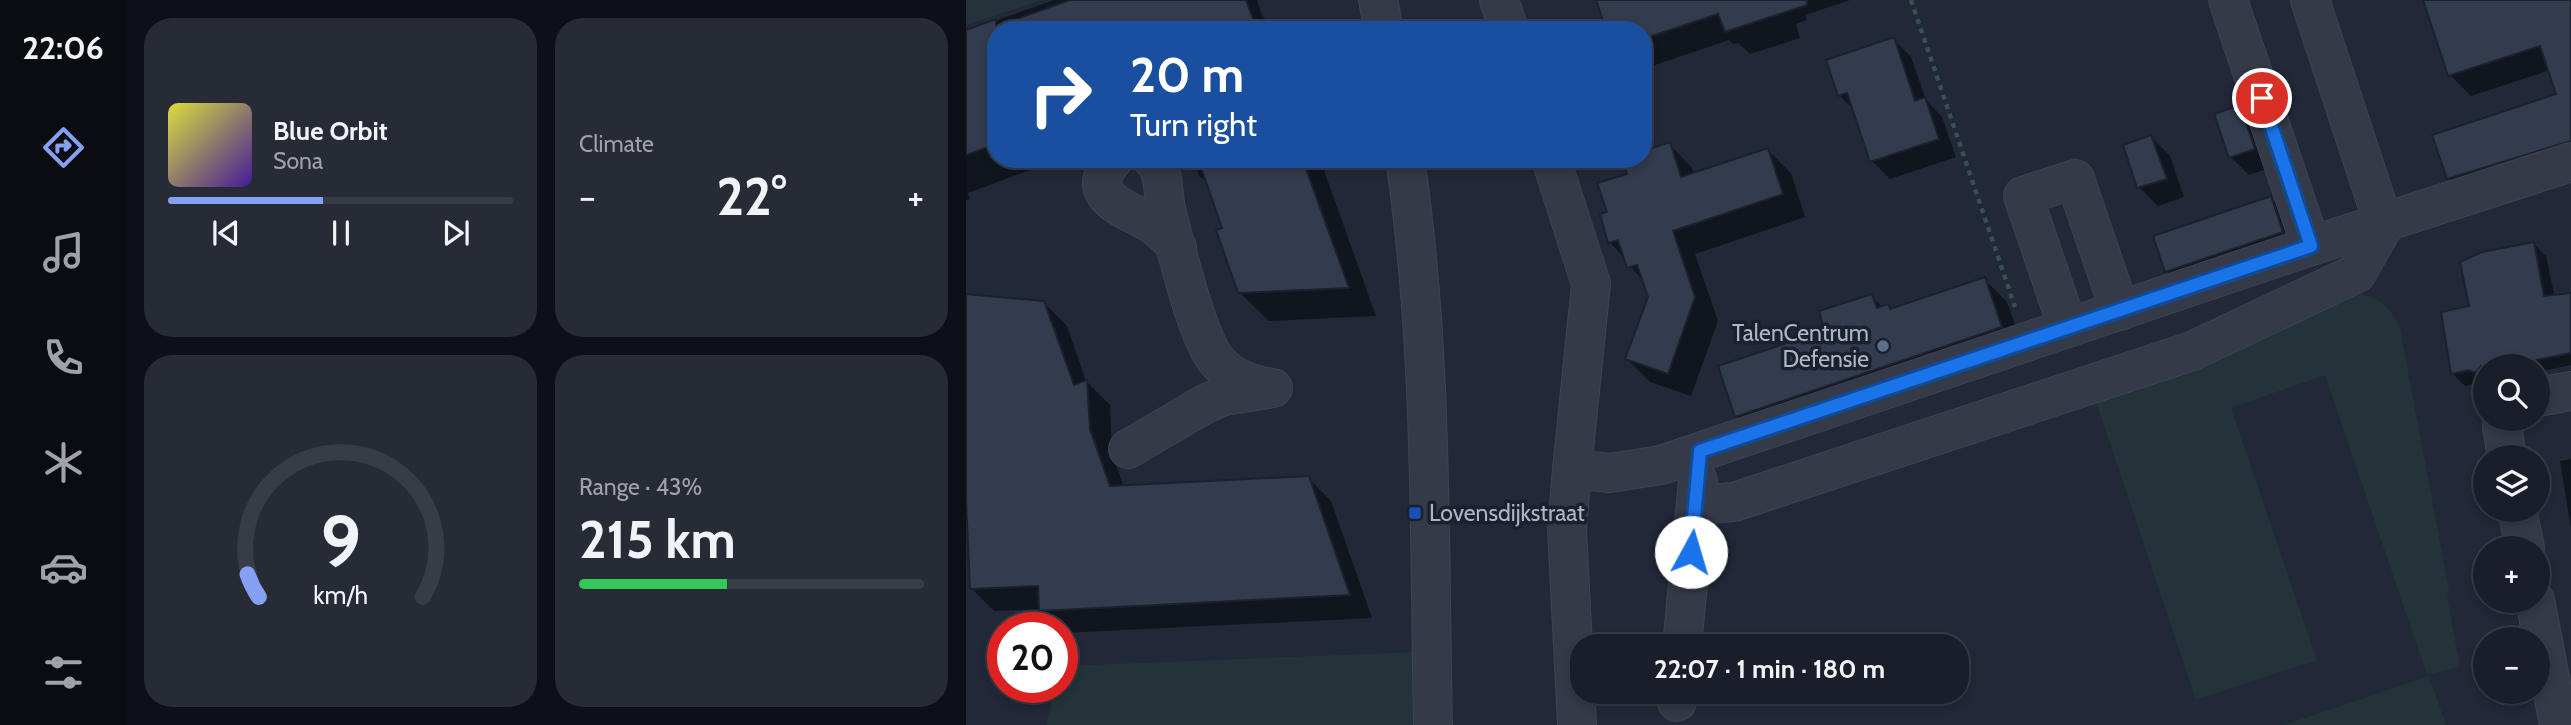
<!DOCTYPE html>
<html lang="en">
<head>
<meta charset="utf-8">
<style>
  body { margin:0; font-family:Cabin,sans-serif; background:#262b36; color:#f1f3f6; height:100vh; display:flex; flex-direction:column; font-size:26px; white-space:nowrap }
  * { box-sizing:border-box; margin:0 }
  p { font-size:23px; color:#9fa2a8 }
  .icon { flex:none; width:38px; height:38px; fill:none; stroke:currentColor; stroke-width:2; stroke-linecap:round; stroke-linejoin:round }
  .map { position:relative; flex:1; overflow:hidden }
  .details { display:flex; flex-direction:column; gap:18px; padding:18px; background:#0e1017; width:840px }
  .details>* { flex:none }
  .banner { position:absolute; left:21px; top:21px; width:665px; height:147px; border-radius:28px; box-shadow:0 4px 10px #0003,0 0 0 2px #373c47; background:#1a4fa0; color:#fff; overflow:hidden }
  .tools { position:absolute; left:1507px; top:354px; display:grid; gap:14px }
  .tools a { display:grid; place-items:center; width:77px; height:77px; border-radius:50%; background:#191e2a; box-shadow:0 4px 10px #0003,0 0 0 2px #373c47; font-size:35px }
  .speed { position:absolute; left:21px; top:612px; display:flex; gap:14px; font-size:35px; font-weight:700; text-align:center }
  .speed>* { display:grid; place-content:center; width:91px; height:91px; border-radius:50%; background:#191e2a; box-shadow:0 4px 10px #0003,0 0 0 2px #373c47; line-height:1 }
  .speed .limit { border:10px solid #d22; background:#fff; color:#111 }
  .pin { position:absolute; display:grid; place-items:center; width:60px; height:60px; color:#fff; margin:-30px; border:4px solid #fff; border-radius:50%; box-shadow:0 2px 7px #0007 }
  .me { position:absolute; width:77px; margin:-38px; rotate:6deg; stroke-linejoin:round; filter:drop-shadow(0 0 5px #0008) }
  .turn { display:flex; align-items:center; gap:24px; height:147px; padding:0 28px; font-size:32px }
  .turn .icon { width:91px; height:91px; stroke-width:2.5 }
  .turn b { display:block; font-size:49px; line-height:60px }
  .big { font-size:52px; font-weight:700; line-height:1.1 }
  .details .widget { flex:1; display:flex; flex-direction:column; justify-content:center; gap:10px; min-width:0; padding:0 24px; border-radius:28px; background:#262b36 }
  .details .dial { align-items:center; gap:0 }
  .dial svg { height:182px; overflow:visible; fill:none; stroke:#373c47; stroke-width:7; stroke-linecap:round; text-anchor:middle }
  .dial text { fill:#f1f3f6; stroke:none }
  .song { display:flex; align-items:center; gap:21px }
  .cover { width:84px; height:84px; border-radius:10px; background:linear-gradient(135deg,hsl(60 70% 55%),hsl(260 70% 35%)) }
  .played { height:7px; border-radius:4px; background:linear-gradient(90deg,#85a1f4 45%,#373c47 45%) }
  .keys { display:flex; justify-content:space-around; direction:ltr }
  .heat { display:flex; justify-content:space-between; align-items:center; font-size:38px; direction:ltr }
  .charge { height:10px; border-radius:5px; background:linear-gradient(90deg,#34c759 43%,#373c47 0) }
  .details .tiles { flex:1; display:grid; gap:18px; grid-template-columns:repeat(2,1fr) }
  .trip { position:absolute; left:604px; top:634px; width:399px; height:70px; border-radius:28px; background:#191e2a; box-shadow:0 4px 10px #0003,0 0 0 2px #373c47; font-weight:700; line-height:70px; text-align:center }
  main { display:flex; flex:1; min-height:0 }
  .tab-bar { display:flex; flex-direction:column; width:126px; justify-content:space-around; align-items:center; background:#0a0c11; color:#9fa2a8 }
  .tab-bar .icon { width:49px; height:49px }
  .tab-bar .active { color:#85a1f4 }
  .tab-bar b { font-size:32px; color:#f1f3f6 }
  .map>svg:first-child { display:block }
  .green { fill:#233339 }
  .shadow { fill:#0007 }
  .building { fill:#333b4e; stroke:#1c212f; stroke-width:2 }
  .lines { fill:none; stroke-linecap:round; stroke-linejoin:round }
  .minor-casing { stroke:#3e4352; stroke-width:40 }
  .path { stroke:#3c4d51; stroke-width:4.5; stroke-dasharray:5 5; stroke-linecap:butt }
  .minor { stroke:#353a48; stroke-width:38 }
  .route-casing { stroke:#114b97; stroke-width:18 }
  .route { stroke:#1a73e8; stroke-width:12 }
  .service-dot { fill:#5c6f8a; stroke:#1a202d; stroke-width:2.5 }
  .transit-dot { fill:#1a4fb4; stroke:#1a202d; stroke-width:2.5 }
  .labels { text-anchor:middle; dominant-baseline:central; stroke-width:7; stroke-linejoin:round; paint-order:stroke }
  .poi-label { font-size:23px; fill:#afb5c5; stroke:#1a202d; text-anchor:end }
</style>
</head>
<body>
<main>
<nav class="tab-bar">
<b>22:06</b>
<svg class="icon active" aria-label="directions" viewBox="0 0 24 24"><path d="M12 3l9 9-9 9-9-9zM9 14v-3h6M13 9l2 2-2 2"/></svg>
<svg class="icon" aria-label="music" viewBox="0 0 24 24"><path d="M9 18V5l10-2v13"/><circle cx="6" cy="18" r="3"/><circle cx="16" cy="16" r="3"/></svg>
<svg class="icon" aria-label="phone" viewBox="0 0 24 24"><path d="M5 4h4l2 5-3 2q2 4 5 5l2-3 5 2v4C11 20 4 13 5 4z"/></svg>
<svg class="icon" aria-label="climate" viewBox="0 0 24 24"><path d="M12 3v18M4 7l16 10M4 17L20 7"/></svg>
<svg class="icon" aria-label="car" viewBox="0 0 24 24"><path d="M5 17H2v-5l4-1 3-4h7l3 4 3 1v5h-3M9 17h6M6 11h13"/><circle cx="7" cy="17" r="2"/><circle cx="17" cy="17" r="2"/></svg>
<svg class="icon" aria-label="filters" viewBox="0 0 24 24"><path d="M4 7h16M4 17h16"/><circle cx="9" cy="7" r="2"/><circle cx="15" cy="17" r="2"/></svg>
</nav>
<section class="details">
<div class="tiles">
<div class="widget">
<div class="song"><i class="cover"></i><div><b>Blue Orbit</b><p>Sona</p></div></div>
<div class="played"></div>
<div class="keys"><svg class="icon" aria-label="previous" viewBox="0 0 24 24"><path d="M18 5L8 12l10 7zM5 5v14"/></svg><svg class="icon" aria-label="pause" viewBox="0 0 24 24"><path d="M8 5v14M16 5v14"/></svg><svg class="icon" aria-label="next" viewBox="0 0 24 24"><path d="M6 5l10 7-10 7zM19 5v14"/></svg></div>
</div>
<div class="widget"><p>Climate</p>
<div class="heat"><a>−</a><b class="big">22°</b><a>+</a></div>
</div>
<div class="widget dial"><svg viewBox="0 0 100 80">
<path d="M14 69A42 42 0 1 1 86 69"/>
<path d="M14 69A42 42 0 0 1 9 59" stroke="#85a1f4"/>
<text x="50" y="56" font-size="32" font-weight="700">9</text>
<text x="50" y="72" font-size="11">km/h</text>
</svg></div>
<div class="widget"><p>Range · 43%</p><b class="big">215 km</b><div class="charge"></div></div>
</div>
</section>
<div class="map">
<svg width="1605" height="725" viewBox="0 0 1605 725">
  <rect width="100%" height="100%" fill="#212838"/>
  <!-- green -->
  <g class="green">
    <polygon points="0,0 77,0 0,25"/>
    <path d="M1384 292C1408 294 1425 305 1434 328L1483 590 1481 596 1494 667 1461 675 1359 375 1265 408 1351 660 1230 700 1128 396Z"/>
    <polygon points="448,652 449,725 80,725 89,688 96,688 96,666"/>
    <polygon points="1463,676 1480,725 1318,725"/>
  </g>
  <!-- shadow -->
  <g class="shadow">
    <polygon points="88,0 291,0 296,15 308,30 30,30 30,159 115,159 89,169 83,163 2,193 4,199 0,200 0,31"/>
    <polygon points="632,0 884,0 839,15 841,20 830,24 834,38 784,54 772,43 767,44 763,40 677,69 677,30"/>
    <polygon points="1459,0 1605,0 1605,166 1503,199 1482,178 1592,95 1584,70 1505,96 1484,75"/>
    <polygon points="927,39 945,57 960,100 976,117 990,157 924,179 906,161 889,111 873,95"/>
    <polygon points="1274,107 1293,125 1307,167 1283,175 1265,157"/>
    <polygon points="1185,137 1204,156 1218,197 1192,206 1173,187 1159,146"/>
    <polygon points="703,144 726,168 728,174 802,150 825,173 839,217 729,254 752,321 725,396 684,382 661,359 684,297 679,283 644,242 643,213 663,175 677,159"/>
    <polygon points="227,159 354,159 410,316 303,321 274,293 259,229 243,186 233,175"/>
    <polygon points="1305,198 1328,221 1339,255 1224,294 1201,271"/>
    <polygon points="1567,243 1580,256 1589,298 1605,295 1605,365 1572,372 1572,366 1519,366 1519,382 1499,386 1486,373 1478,330 1505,308"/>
    <polygon points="1018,279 1041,302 1058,350 793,439 770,416 859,327 905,296 917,308 922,306 926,310"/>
    <polygon points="0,296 77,302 101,326 120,381 144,405 146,454 158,487 342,478 365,501 406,618 98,633 96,628 74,609 28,611 5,588 0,482"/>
    <polygon points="1605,459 1605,528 1594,461"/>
  </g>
  <!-- building -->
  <g class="building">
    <polygon points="104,0 280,0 291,30 31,30 31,26"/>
    <polygon points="630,0 841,0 841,5 759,32 752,14 677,39 677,30 640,30"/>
    <polygon points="1457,0 1605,0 1605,141 1481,179 1466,135 1590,94 1574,46 1482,76"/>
    <polygon points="30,19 30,144 0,155 0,30"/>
    <polygon points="928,37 949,101 959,97 973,139 904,162 881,93 872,96 860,60"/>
    <polygon points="1274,105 1289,149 1263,158 1248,114"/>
    <polygon points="1185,135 1201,179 1171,188 1157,145"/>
    <polygon points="704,142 715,177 802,148 817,194 707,231 729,297 702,374 659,359 682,297 671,265 661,268 652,240 642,243 634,214 641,212 631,183 661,174 656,159 677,159 677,151"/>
    <polygon points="232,159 330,159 333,168 339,166 383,288 272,293 250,230 256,228"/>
    <polygon points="1305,196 1317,232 1199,272 1187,236"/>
    <polygon points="1568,242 1578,296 1605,293 1605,353 1541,366 1515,366 1509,373 1503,370 1485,374 1475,312 1503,306 1494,262 1516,252"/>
    <polygon points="1019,277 1036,327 769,417 752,366 848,334 846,330 857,326 853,311 906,294 911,308 922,304 924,309"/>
    <polygon points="0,294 78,301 108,385 121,380 124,429 144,486 343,476 384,595 73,611 72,586 4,589 0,500"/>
  </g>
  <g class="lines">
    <defs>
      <g id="minor">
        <polyline points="412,0 418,30"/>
        <polyline points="533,0 543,30"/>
        <polyline points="1262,0 1345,246"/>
        <path d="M148 159C113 197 163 209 186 224 196 230 203 238 211 247"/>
        <path d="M186 159C200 173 196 192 200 209 209 244 230 336 251 361 266 379 285 385 307 388"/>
        <path d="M439 159C467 346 463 537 467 725"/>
        <polyline points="585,159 625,284 606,469 644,473 695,465 1345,246 1605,162"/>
        <polyline points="1102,328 1057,196 1109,179 1154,311"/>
        <polyline points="1572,397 1605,391"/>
        <polyline points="162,449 239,404 258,396 302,389"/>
        <polyline points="1541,457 1536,427 1543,418"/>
        <polyline points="606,469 601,529 611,725"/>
        <polyline points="730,505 768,502 1226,351 1391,273 1418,225 1344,0"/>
        <polyline points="1551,509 1559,548"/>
        <polyline points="1569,600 1593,725"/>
        <polyline points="716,646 732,481"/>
        <polyline points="711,702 712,691"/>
      </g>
    </defs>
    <!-- minor casing -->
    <use href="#minor" class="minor-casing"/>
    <!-- path -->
    <polyline class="path" points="945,0 1049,307"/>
    <!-- minor -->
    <use href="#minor" class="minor"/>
  </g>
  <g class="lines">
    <defs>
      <polyline id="route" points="725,552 734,451 1345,246 1296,98"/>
    </defs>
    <!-- route casing -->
    <use href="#route" class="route-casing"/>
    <!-- route -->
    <use href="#route" class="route"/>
  </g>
  <!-- markers -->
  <circle class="service-dot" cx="917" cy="346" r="7"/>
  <rect class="transit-dot" x="442" y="506" width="14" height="14" rx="3.5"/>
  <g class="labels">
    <!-- poi labels -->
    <g class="poi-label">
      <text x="903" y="333">TalenCentrum<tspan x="903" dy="26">Defensie</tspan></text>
      <text x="463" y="513" text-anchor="start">Lovensdijkstraat</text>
    </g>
  </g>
</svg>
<div class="tools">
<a><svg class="icon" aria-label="search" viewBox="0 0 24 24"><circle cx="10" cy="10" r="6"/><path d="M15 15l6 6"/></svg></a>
<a><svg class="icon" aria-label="layers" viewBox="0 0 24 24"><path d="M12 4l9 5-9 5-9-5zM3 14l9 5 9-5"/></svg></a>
<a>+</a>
<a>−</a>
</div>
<div class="speed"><div class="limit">20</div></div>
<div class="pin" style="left:1296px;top:98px;background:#d93025"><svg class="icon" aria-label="arrive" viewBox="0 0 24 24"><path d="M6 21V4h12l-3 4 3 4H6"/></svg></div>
<svg class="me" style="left:725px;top:552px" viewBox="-20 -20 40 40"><circle r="19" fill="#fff"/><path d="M0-13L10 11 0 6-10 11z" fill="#1a73e8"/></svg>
<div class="trip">22:07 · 1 min · 180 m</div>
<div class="banner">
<div class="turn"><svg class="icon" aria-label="right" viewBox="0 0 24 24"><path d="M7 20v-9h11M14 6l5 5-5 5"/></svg><div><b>20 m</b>Turn right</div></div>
</div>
</div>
</main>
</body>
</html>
